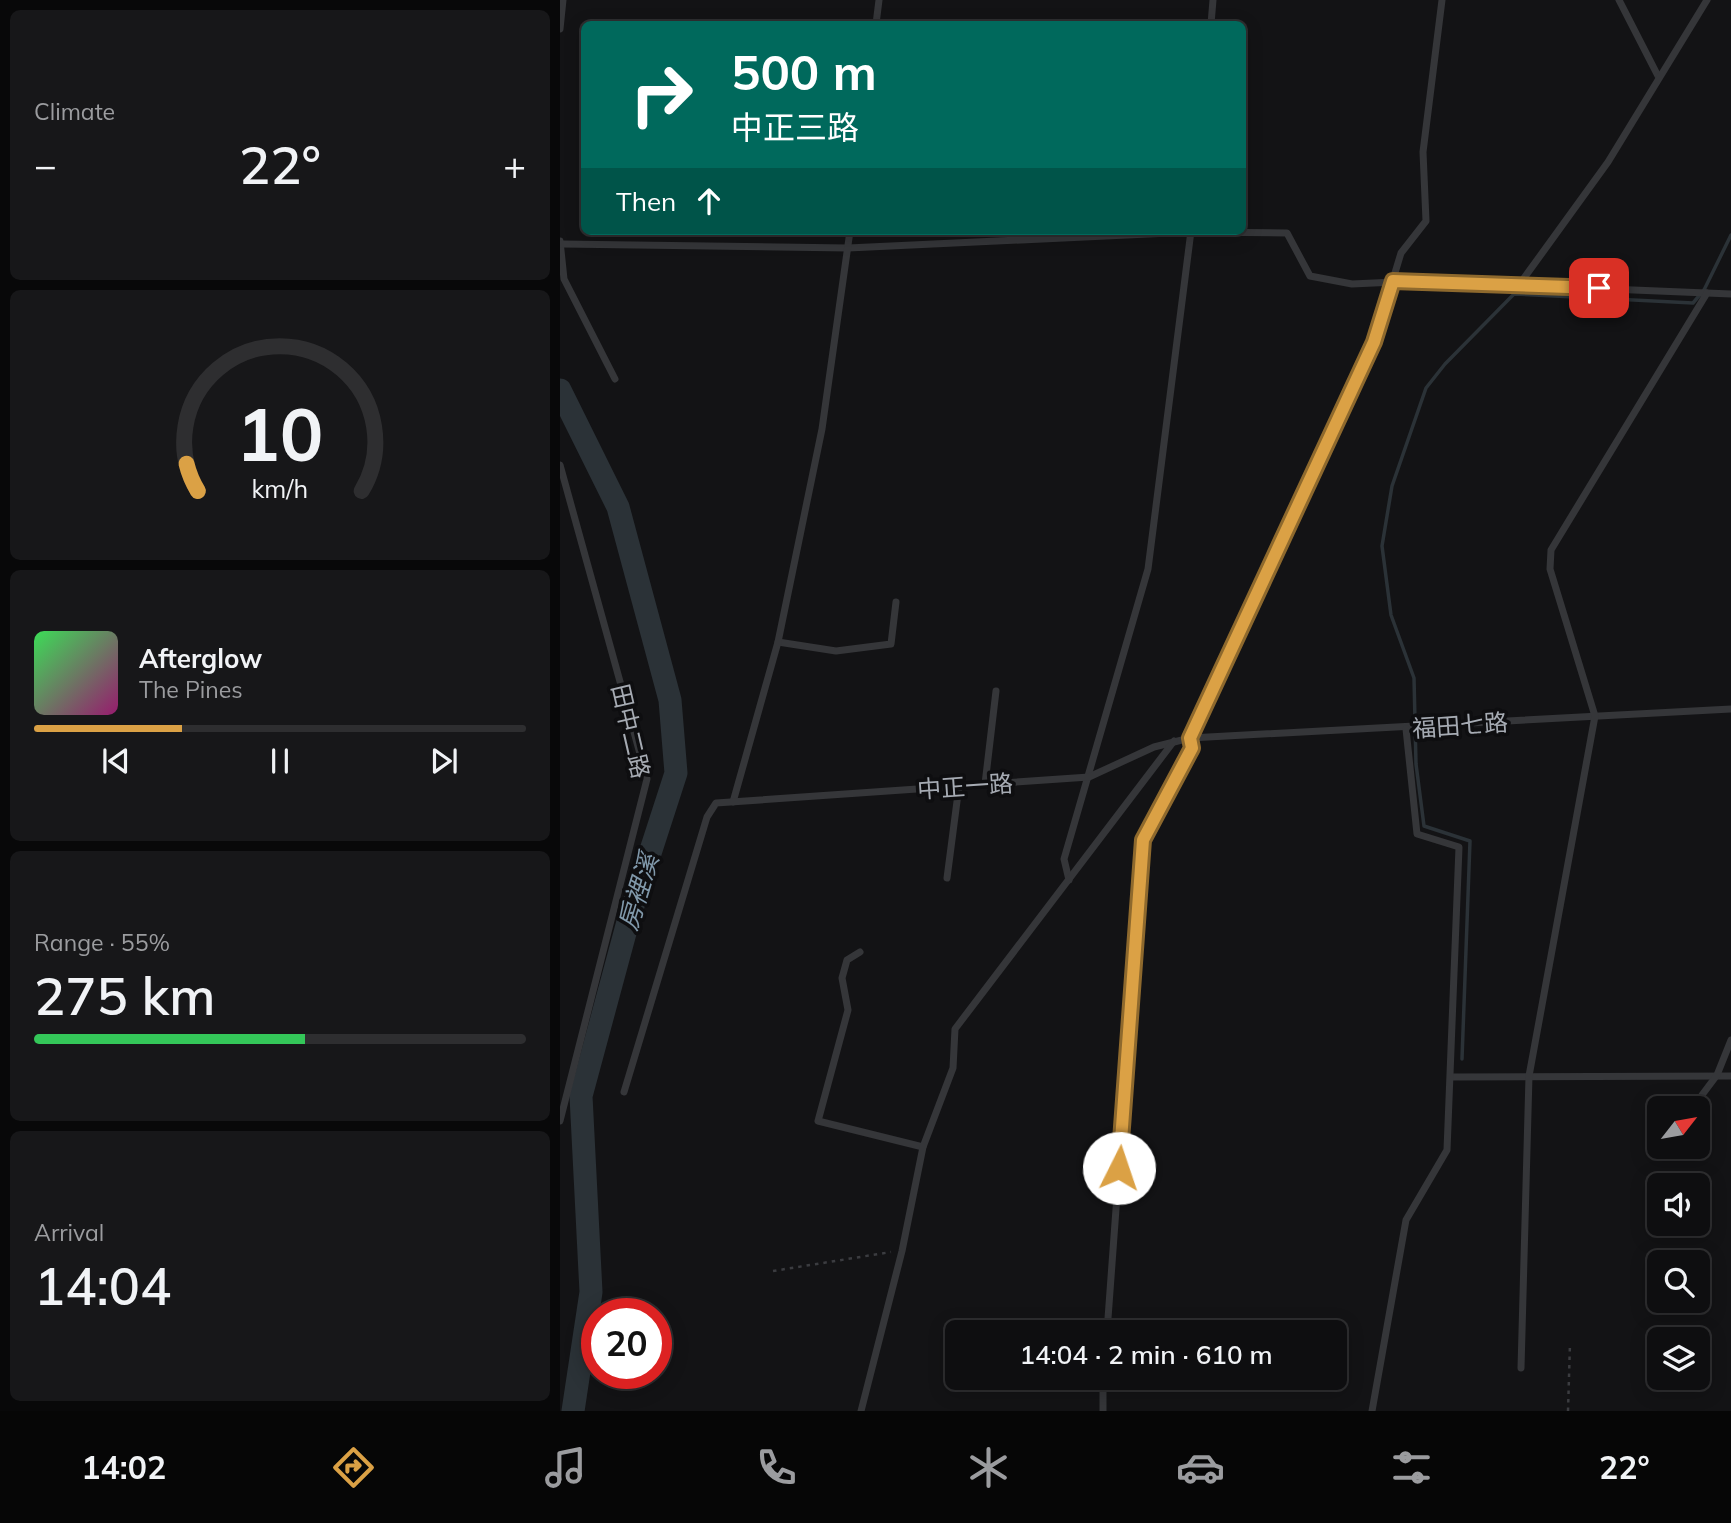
<!DOCTYPE html>
<html lang="en">
<head>
<meta charset="utf-8">
<style>
  body { margin:0; font-family:Mulish,"Noto Sans TC",sans-serif; background:#171719; color:#f1f3f6; height:100vh; display:flex; flex-direction:column; font-size:26px; white-space:nowrap }
  * { box-sizing:border-box; margin:0 }
  p { font-size:23px; color:#9b9c9f }
  .icon { flex:none; width:38px; height:38px; fill:none; stroke:currentColor; stroke-width:2; stroke-linecap:round; stroke-linejoin:round }
  .map { position:relative; flex:1; overflow:hidden }
  .details { display:flex; flex-direction:column; gap:10px; padding:10px; background:#080809; width:560px }
  .details>* { flex:none }
  .banner { position:absolute; left:21px; top:21px; width:665px; height:214px; border-radius:10px; box-shadow:0 4px 18px #0003,0 0 0 2px #2e2e30; background:#00695c; color:#fff; overflow:hidden }
  .needle { width:46px; rotate:59deg }
  .buttons { position:absolute; left:1087px; top:1096px; display:grid; gap:14px }
  .buttons a { display:grid; place-items:center; width:63px; height:63px; border-radius:10px; background:#0e0e10; box-shadow:0 4px 18px #0003,0 0 0 2px #2e2e30; font-size:35px }
  .speed { position:absolute; left:21px; top:1298px; display:flex; gap:14px; font-size:35px; font-weight:700; text-align:center }
  .speed>* { display:grid; place-content:center; width:91px; height:91px; border-radius:50%; background:#0e0e10; box-shadow:0 4px 18px #0003,0 0 0 2px #2e2e30; line-height:1 }
  .speed .limit { border:10px solid #d22; background:#fff; color:#111 }
  .pin { position:absolute; display:grid; place-items:center; width:60px; height:60px; color:#fff; margin:-30px; border-radius:14px; box-shadow:0 4px 10px #0006 }
  .me { position:absolute; width:77px; margin:-38px; rotate:4deg; stroke-linejoin:round; filter:drop-shadow(0 0 5px #0008) }
  .turn { display:flex; align-items:center; gap:24px; height:147px; padding:0 35px; font-size:32px }
  .turn .icon { width:91px; height:91px; stroke-width:2.5 }
  .turn b { display:block; font-size:49px; line-height:60px }
  .then { display:flex; align-items:center; height:66px; padding:0 35px; background:#0003; gap:14px; font-size:26px }
  .big { font-size:52px; font-weight:600; line-height:1.1 }
  .details .widget { flex:1; display:flex; flex-direction:column; justify-content:center; gap:10px; min-width:0; padding:0 24px; border-radius:10px; background:#171719 }
  .details .dial { align-items:center; gap:0 }
  .dial svg { height:182px; overflow:visible; fill:none; stroke:#2e2e30; stroke-width:7; stroke-linecap:round; text-anchor:middle }
  .dial text { fill:#f1f3f6; stroke:none }
  .song { display:flex; align-items:center; gap:21px }
  .cover { width:84px; height:84px; border-radius:10px; background:linear-gradient(135deg,hsl(130 70% 55%),hsl(320 70% 35%)) }
  .played { height:7px; border-radius:4px; background:linear-gradient(90deg,#dba145 30%,#2e2e30 30%) }
  .keys { display:flex; justify-content:space-around; direction:ltr }
  .heat { display:flex; justify-content:space-between; align-items:center; font-size:38px; direction:ltr }
  .charge { height:10px; border-radius:5px; background:linear-gradient(90deg,#34c759 55%,#2e2e30 0) }
  .trip { position:absolute; left:385px; top:1320px; width:402px; height:70px; border-radius:10px; background:#0e0e10; box-shadow:0 4px 18px #0003,0 0 0 2px #2e2e30; font-weight:600; line-height:70px; text-align:center }
  .tab-bar { display:flex; height:112px; justify-content:space-around; align-items:center; background:#060606; color:#9b9c9f }
  .tab-bar .icon { width:49px; height:49px }
  .tab-bar .active { color:#dba145 }
  .tab-bar b { font-size:32px; color:#f1f3f6 }
  main { display:flex; flex:1; min-height:0 }
  .map>svg:first-child { display:block }
  .lines { fill:none; stroke-linecap:round; stroke-linejoin:round }
  .stream { stroke:#2b3237; stroke-width:3.5 }
  .river { stroke:#2b3237; stroke-width:23 }
  .path { stroke:#3b3c40; stroke-width:2.5; stroke-dasharray:3.5 5; stroke-linecap:butt }
  .lane { stroke:#353639; stroke-width:7 }
  .route-casing { stroke:#8e692d; stroke-width:18 }
  .route { stroke:#dba145; stroke-width:12 }
  .labels { text-anchor:middle; dominant-baseline:central; stroke-width:7; stroke-linejoin:round; paint-order:stroke }
  .street-label { font-size:24px; fill:#a6abb3; stroke:#0e0e10 }
  .water-label { font-size:26px; font-style:italic; fill:#8199ab; stroke:#0e0e10 }
</style>
</head>
<body>
<main>
<section class="details">
<div class="widget"><p>Climate</p>
<div class="heat"><a>−</a><b class="big">22°</b><a>+</a></div>
</div>
<div class="widget dial"><svg viewBox="0 0 100 80">
<path d="M14 69A42 42 0 1 1 86 69"/>
<path d="M14 69A42 42 0 0 1 9 57" stroke="#dba145"/>
<text x="50" y="56" font-size="32" font-weight="700">10</text>
<text x="50" y="72" font-size="11">km/h</text>
</svg></div>
<div class="widget">
<div class="song"><i class="cover"></i><div><b>Afterglow</b><p>The Pines</p></div></div>
<div class="played"></div>
<div class="keys"><svg class="icon" aria-label="previous" viewBox="0 0 24 24"><path d="M18 5L8 12l10 7zM5 5v14"/></svg><svg class="icon" aria-label="pause" viewBox="0 0 24 24"><path d="M8 5v14M16 5v14"/></svg><svg class="icon" aria-label="next" viewBox="0 0 24 24"><path d="M6 5l10 7-10 7zM19 5v14"/></svg></div>
</div>
<div class="widget"><p>Range · 55%</p><b class="big">275 km</b><div class="charge"></div></div>
<div class="widget"><p>Arrival</p><b class="big">14:04</b></div>
</section>
<div class="map">
<svg width="1171" height="1411" viewBox="0 0 1171 1411">
  <rect width="100%" height="100%" fill="#131315"/>
  <g class="lines">
    <!-- stream -->
    <polyline class="stream" points="902,1059 910,841 864,826 856,764 854,678 831,615 822,546 832,486 866,388 885,364 954,294 1133,303 1144,290 1171,235"/>
    <!-- river -->
    <polyline class="river" points="0,390 58,507 110,700 116,773 69,918 21,1096 31,1292 13,1411"/>
    <!-- path -->
    <g class="path">
      <polyline points="213,1271 331,1252"/>
      <polyline points="1008,1411 1010,1343"/>
    </g>
    <!-- lane -->
    <g class="lane">
      <polyline points="1059,0 1098,76"/>
      <polyline points="316,24 319,0"/>
      <polyline points="651,24 653,0"/>
      <polyline points="0,29 3,0"/>
      <polyline points="0,241 4,279 55,379"/>
      <polyline points="2,244 288,248 631,232 727,233 750,276 792,284 857,281 1171,294"/>
      <polyline points="959,285 1048,162 1147,0"/>
      <polyline points="0,465 87,779 0,1121"/>
      <polyline points="218,642 276,651 331,644 336,602"/>
      <polyline points="425,784 436,691"/>
      <polyline points="173,802 218,642 262,429 290,231"/>
      <polyline points="387,878 399,786"/>
      <polyline points="509,880 504,859 588,569 631,231"/>
      <polyline points="300,952 287,960 282,978 288,1010 258,1121 363,1147"/>
      <polyline points="891,1077 1171,1076"/>
      <polyline points="64,1092 147,817 156,803 529,777 594,747 630,738 1171,709"/>
      <polyline points="1142,1095 1157,1075 1171,1040"/>
      <polyline points="547,1332 583,840 632,748 630,738 814,342 841,253 866,221 863,152 882,0"/>
      <polyline points="961,1368 969,1076 1035,716 990,569 991,550 1147,293"/>
      <polyline points="301,1411 342,1251 363,1147 393,1068 395,1029 614,741"/>
      <polyline points="543,1411 543,1377"/>
      <polyline points="812,1411 846,1220 887,1150 899,847 857,834 846,729"/>
    </g>
  </g>
  <g class="lines">
    <defs>
      <polyline id="route" points="559,1168 583,840 632,748 630,738 814,342 833,281 1039,288"/>
    </defs>
    <!-- route casing -->
    <use href="#route" class="route-casing"/>
    <!-- route -->
    <use href="#route" class="route"/>
  </g>
  <g class="labels">
    <!-- street labels -->
    <g class="street-label">
      <text transform="translate(900 725) rotate(-4)">福田七路</text>
      <text transform="translate(71 731) rotate(77)">田中二路</text>
      <text transform="translate(405 786) rotate(-4)">中正一路</text>
    </g>
    <!-- water labels -->
    <g class="water-label">
      <text transform="translate(78 892) rotate(-73)">房裡溪</text>
    </g>
  </g>
</svg>
<div class="buttons">
<a><svg class="needle" viewBox="-14 -14 28 28"><path d="M0-13l5 13h-10z" fill="#e53935"/><path d="M0 13l5-13h-10z" fill="#9b9c9f"/></svg></a>
<a><svg class="icon" aria-label="sound" viewBox="0 0 24 24"><path d="M4 9h4l5-4v14l-5-4H4zM17 9q2 3 0 6"/></svg></a>
<a><svg class="icon" aria-label="search" viewBox="0 0 24 24"><circle cx="10" cy="10" r="6"/><path d="M15 15l6 6"/></svg></a>
<a><svg class="icon" aria-label="layers" viewBox="0 0 24 24"><path d="M12 4l9 5-9 5-9-5zM3 14l9 5 9-5"/></svg></a>
</div>
<div class="speed"><div class="limit">20</div></div>
<div class="pin" style="left:1039px;top:288px;background:#d93025"><svg class="icon" aria-label="arrive" viewBox="0 0 24 24"><path d="M6 21V4h12l-3 4 3 4H6"/></svg></div>
<svg class="me" style="left:559px;top:1168px" viewBox="-20 -20 40 40"><circle r="19" fill="#fff"/><path d="M0-13L10 11 0 6-10 11z" fill="#dba145"/></svg>
<div class="trip">14:04 · 2 min · 610 m</div>
<div class="banner">
<div class="turn"><svg class="icon" aria-label="right" viewBox="0 0 24 24"><path d="M7 20v-9h11M14 6l5 5-5 5"/></svg><div><b>500 m</b>中正三路</div></div>
<div class="then">Then<svg class="icon" aria-label="ahead" viewBox="0 0 24 24"><path d="M12 20V5M6 11l6-6 6 6"/></svg></div>
</div>
</div>
</main>
<nav class="tab-bar">
<b>14:02</b>
<svg class="icon active" aria-label="directions" viewBox="0 0 24 24"><path d="M12 3l9 9-9 9-9-9zM9 14v-3h6M13 9l2 2-2 2"/></svg>
<svg class="icon" aria-label="music" viewBox="0 0 24 24"><path d="M9 18V5l10-2v13"/><circle cx="6" cy="18" r="3"/><circle cx="16" cy="16" r="3"/></svg>
<svg class="icon" aria-label="phone" viewBox="0 0 24 24"><path d="M5 4h4l2 5-3 2q2 4 5 5l2-3 5 2v4C11 20 4 13 5 4z"/></svg>
<svg class="icon" aria-label="climate" viewBox="0 0 24 24"><path d="M12 3v18M4 7l16 10M4 17L20 7"/></svg>
<svg class="icon" aria-label="car" viewBox="0 0 24 24"><path d="M5 17H2v-5l4-1 3-4h7l3 4 3 1v5h-3M9 17h6M6 11h13"/><circle cx="7" cy="17" r="2"/><circle cx="17" cy="17" r="2"/></svg>
<svg class="icon" aria-label="filters" viewBox="0 0 24 24"><path d="M4 7h16M4 17h16"/><circle cx="9" cy="7" r="2"/><circle cx="15" cy="17" r="2"/></svg>
<b>22°</b>
</nav>
</body>
</html>
